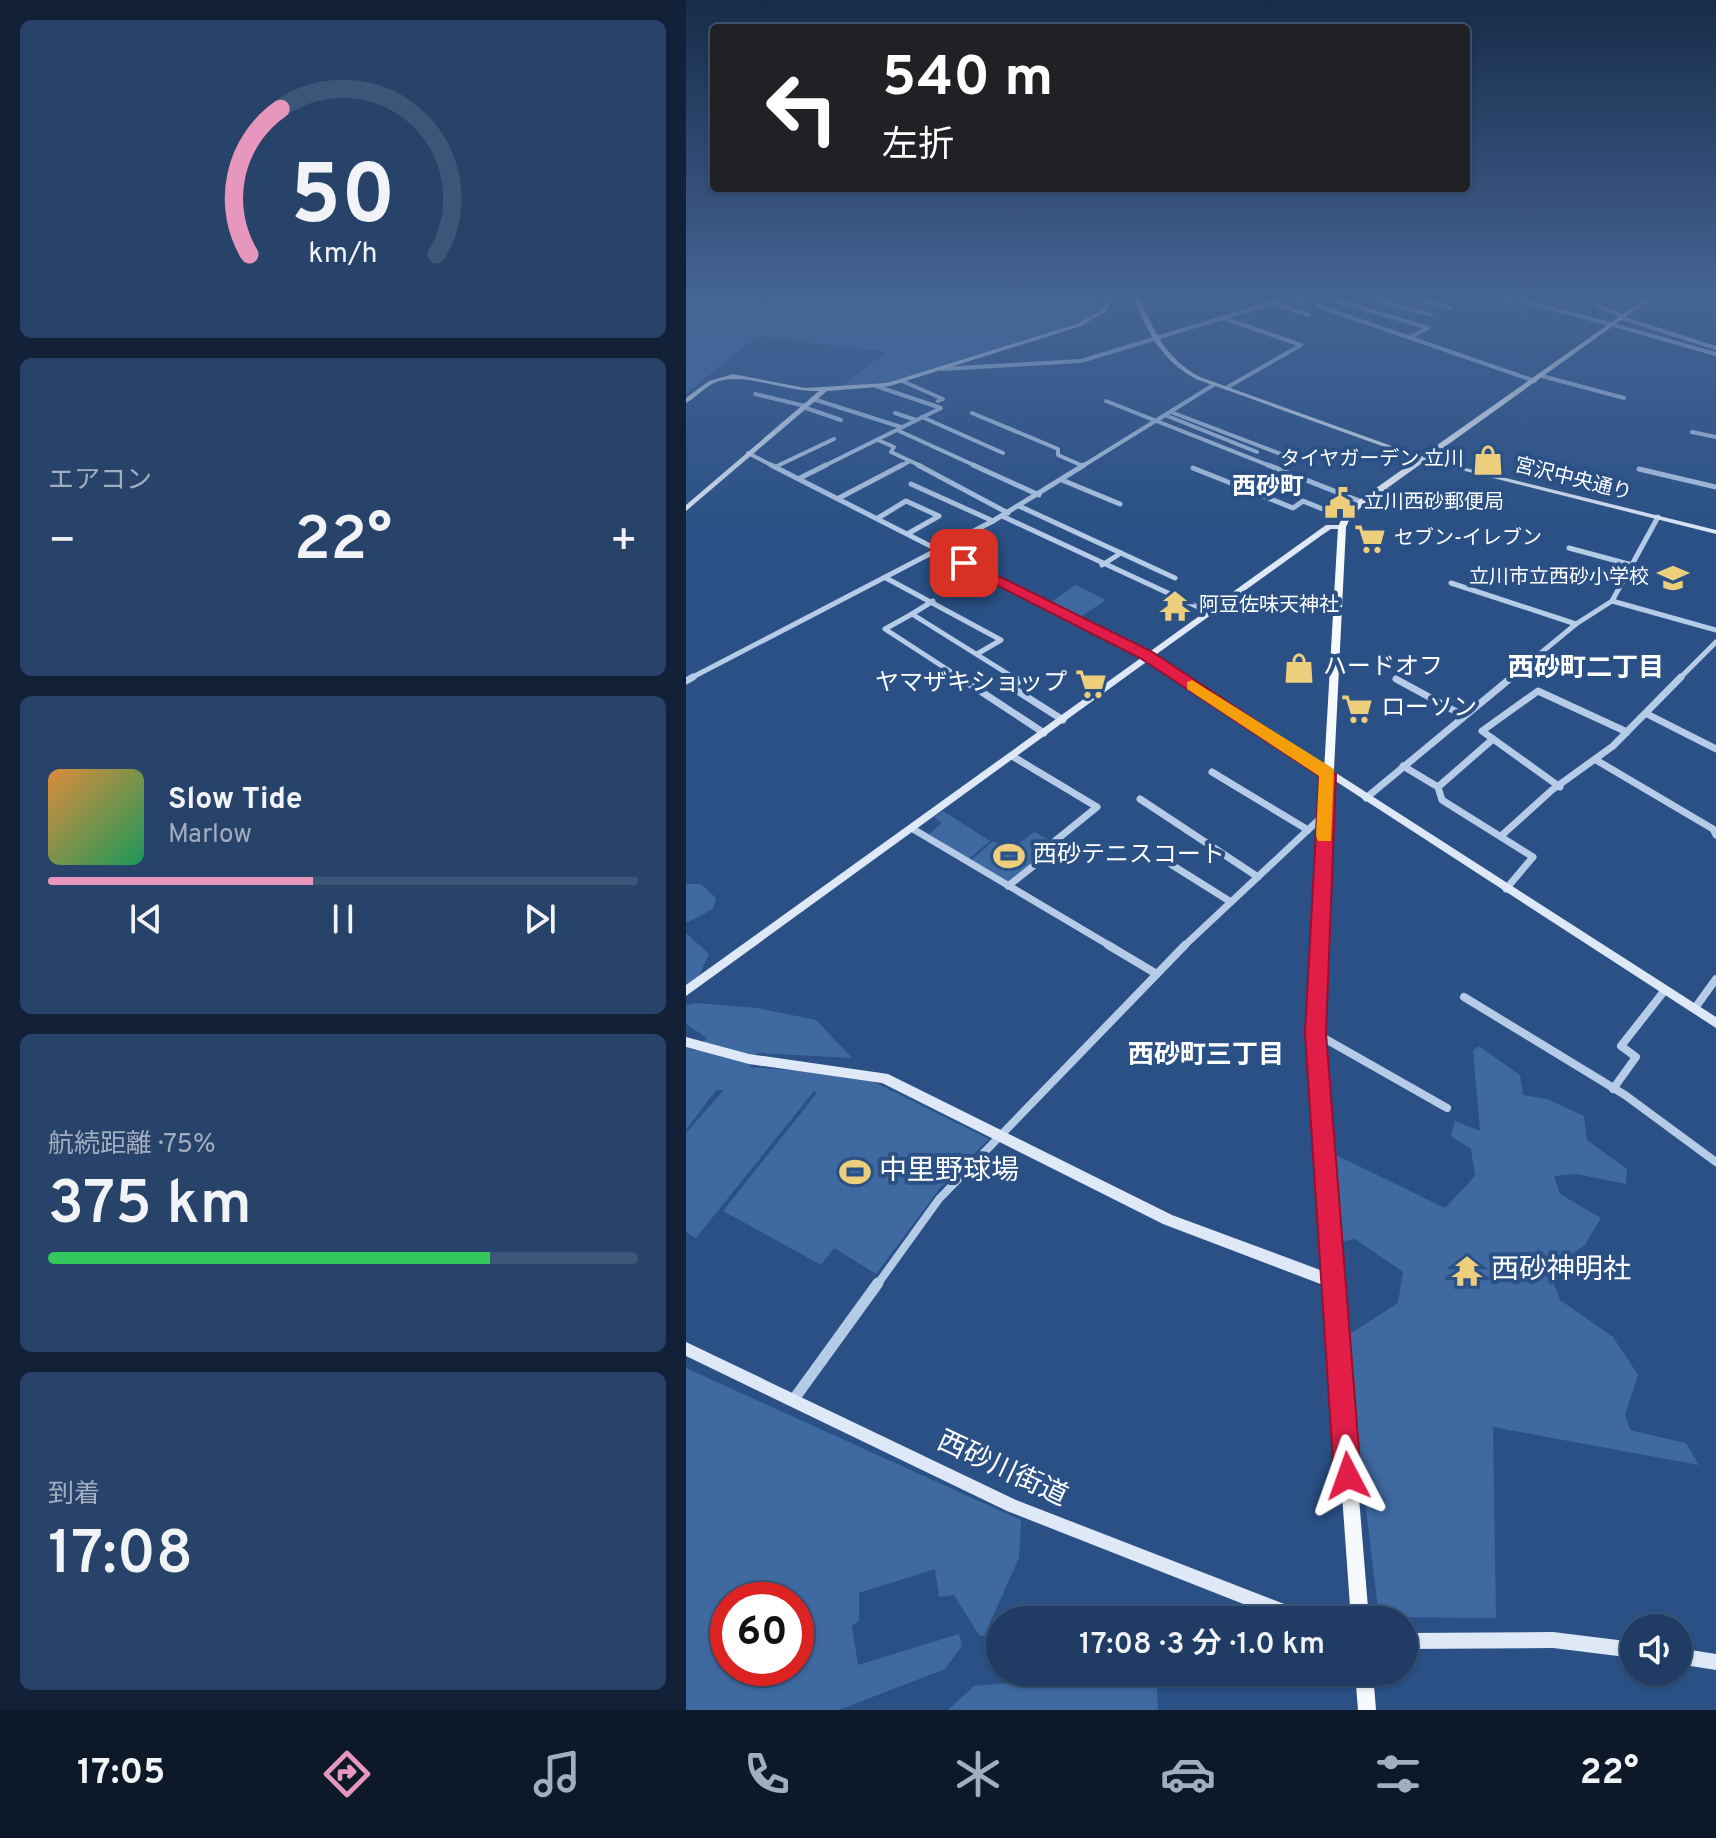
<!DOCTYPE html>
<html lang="ja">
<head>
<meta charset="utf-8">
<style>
  body { margin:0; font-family:Overpass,"Noto Sans JP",sans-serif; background:#28436a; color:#f1f3f6; height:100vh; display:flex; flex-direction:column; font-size:30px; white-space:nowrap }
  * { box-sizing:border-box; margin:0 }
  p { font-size:26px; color:#a2adbf }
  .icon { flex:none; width:44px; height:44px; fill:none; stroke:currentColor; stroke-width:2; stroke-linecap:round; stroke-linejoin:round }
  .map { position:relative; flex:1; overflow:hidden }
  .side { display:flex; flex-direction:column; gap:20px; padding:20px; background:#122137; width:686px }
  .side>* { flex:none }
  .top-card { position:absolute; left:24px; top:24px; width:760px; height:168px; border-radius:8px; box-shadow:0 2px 6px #0004,0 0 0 2px #3d5678; background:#202124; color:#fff; overflow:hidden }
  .buttons { position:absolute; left:934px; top:1614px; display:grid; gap:16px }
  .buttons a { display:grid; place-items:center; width:72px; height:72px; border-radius:50%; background:#203c64; box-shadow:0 2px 6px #0004,0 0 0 2px #3d5678; font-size:40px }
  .speed { position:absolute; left:24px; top:1582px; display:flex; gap:16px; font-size:40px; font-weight:700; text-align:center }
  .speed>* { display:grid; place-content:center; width:104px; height:104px; border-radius:50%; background:#203c64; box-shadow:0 2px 6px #0004,0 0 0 2px #3d5678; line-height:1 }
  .speed .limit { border:12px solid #d22; background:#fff; color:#111 }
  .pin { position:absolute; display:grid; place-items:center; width:68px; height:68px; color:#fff; margin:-34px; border-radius:16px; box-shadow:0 4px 12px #0006 }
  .me { position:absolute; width:88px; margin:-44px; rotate:356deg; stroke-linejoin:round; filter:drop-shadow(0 0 6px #0008) }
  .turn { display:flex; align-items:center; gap:28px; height:168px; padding:0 40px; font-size:36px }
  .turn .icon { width:104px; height:104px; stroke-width:2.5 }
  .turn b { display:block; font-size:56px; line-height:68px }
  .big { font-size:60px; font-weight:600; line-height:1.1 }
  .side .tile { flex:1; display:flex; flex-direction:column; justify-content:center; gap:12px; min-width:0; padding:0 28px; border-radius:12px; background:#28436a }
  .side .dial { align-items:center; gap:0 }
  .dial svg { height:208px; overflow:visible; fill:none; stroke:#3d5678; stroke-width:7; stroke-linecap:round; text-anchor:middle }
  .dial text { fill:#f1f3f6; stroke:none }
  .song { display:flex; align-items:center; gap:24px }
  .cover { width:96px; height:96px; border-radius:12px; background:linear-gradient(135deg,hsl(30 70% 55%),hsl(150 70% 35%)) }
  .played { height:8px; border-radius:4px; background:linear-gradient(90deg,#e797bd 45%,#3d5678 45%) }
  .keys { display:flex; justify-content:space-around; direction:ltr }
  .heat { display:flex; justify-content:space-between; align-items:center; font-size:44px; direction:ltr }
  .charge { height:12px; border-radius:6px; background:linear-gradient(90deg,#34c759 75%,#3d5678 0) }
  .trip { position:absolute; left:300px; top:1606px; width:432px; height:80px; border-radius:40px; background:#203c64; box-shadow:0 2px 6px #0004,0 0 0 2px #3d5678; font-weight:600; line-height:80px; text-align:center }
  .dock { display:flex; height:128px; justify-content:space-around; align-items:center; background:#0d1828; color:#a2adbf }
  .dock .icon { width:56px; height:56px }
  .dock .current { color:#e797bd }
  .dock b { font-size:36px; color:#f1f3f6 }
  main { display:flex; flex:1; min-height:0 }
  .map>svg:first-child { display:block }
  .green { fill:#3f6aa1; fill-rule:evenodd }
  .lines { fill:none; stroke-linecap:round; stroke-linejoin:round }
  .street-far4 { stroke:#b5cbe7; stroke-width:4 }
  .street-far3 { stroke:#b5cbe7; stroke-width:5 }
  .street-far2 { stroke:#b5cbe7; stroke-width:7 }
  .street-far1 { stroke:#b5cbe7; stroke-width:8 }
  .street { stroke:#b5cbe7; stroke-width:11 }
  .secondary { fill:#dee8f7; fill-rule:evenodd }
  .primary { fill:#f6f9fe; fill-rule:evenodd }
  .route { fill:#e11d48; stroke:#92132f; stroke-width:2 }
  .slow { fill:#f59e0b }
  .labels { text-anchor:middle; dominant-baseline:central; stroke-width:8; stroke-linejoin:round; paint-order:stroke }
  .far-poi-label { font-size:20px; fill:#fff; stroke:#2a5085; text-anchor:start }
  .far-street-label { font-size:20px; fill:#fff; stroke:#2a5085 }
  .far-quarter-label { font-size:24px; font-weight:bold; fill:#fff; stroke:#2a5085 }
  .poi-label { font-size:24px; fill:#fff; stroke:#2a5085; text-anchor:start }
  .neighbourhood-label { font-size:26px; font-weight:bold; fill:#fff; stroke:#2a5085 }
  .near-poi-label { font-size:28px; fill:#fff; stroke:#2a5085; text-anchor:start }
  .near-street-label { font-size:28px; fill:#fff; stroke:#2a5085 }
</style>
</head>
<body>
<main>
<section class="side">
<div class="tile dial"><svg viewBox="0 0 100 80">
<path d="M14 69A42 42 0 1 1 86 69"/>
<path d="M14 69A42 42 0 0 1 26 13" stroke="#e797bd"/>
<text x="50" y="56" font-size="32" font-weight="700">50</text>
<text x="50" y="72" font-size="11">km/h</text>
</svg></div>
<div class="tile"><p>エアコン</p>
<div class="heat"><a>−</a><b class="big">22°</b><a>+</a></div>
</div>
<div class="tile">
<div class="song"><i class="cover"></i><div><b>Slow Tide</b><p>Marlow</p></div></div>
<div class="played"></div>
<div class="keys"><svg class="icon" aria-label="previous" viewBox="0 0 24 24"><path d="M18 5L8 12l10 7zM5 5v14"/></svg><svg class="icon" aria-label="pause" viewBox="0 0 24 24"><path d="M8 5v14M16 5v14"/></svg><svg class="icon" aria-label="next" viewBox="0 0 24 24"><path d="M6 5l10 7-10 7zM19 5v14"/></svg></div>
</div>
<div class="tile"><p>航続距離 · 75%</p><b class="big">375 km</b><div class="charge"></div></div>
<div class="tile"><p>到着</p><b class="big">17:08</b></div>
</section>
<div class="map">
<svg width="1030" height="1710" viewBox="0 0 1030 1710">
  <rect width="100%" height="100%" fill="#2a5085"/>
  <!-- green -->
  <g class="green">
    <polygon points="0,298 415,298 419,309 393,325 202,385 156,386 200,352 71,336 0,394"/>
    <polygon points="390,585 420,600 393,618 364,603"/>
    <polygon points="257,811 304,841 283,859 243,834 256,823 248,817"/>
    <polygon points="348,832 372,844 322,882 285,860 307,841 323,851"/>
    <polygon points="0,884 15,884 30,898 27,909 0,923"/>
    <polygon points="0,933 23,954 11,980 0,986"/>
    <polygon points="9,1003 71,1008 130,1020 166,1058 71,1053 64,1067 176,1076 303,1139 254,1188 190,1274 148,1248 135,1265 37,1211 131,1093 128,1091 10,1238 0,1232 0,1133 38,1090 30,1090 0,1130 0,1047 9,1051 21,1038 0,1024 0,1005"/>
    <polygon points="793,1046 834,1075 837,1095 861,1099 898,1116 901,1140 941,1169 940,1184 890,1174 868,1176 874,1194 915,1218 899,1245 862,1270 874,1300 927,1337 952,1375 939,1415 944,1430 1000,1443 1013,1465 807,1427 810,1618 693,1617 665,1386 664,1334 712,1303 717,1272 669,1239 653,1242 646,1153 759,1208 789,1176 785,1149 765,1136 769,1121 794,1131 787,1050"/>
    <path d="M0 1368 335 1520 333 1558 298 1636 293 1635 268 1595 253 1597 249 1569 173 1593V1621L166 1626 172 1665 273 1634 276 1646 259 1669 153 1710H0ZM42 1600H110V1668H42Z"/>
    <polygon points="383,1672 425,1672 471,1688 472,1710 262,1710 288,1686 348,1681"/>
  </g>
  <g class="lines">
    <!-- street-far4 -->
    <g class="street-far4">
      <polyline points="602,298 619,302"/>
      <polyline points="643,298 742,328 727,336"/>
      <polyline points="685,298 745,315"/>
      <polyline points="728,298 764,308"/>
      <polyline points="904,298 914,307 938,317"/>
      <polyline points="587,303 623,315"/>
      <polyline points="816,304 827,298 927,325"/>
      <polyline points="632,306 849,381"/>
      <polyline points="537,318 615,345 540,388"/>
      <polyline points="936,318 1030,348"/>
      <polyline points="928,325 1030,354"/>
      <polyline points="256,369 395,361 602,298"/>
      <polyline points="856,376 938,398"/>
      <polyline points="216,381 257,399 252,401"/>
      <polyline points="69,394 119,406"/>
      <polyline points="127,399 215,427"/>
      <polyline points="420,401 587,467"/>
      <polyline points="117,407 155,420"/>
      <polyline points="485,412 600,456"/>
      <polyline points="209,413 230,420"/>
      <polyline points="286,413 372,449 372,455 397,466"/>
      <polyline points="479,415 571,452"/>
      <polyline points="236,417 317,453"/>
      <polyline points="211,430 292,467"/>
      <polyline points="1006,432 1030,437"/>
      <polyline points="192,440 208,447 205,452 237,467"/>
      <polyline points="62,453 89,467"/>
      <polyline points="91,466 148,439"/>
      <polyline points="136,467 255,408 190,386"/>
      <polyline points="213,467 224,461"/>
      <polyline points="395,467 529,384"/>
    </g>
    <!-- street-far3 -->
    <g class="street-far3">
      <polyline points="85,465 463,657"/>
      <polyline points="232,465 322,513"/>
      <polyline points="287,465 353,495"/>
      <polyline points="582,465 676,502"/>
      <polyline points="507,468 607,508 617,501 659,518"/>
      <polyline points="953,469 1030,487"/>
      <polyline points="114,478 140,465"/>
      <polyline points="376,480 434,504"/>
      <polyline points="225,484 307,521"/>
      <polyline points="695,489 736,501"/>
      <polyline points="153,498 216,465"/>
      <polyline points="333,506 489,578"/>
      <polyline points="316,516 525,613"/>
      <polyline points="192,518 220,501 253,516 223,533"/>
      <polyline points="883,548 946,565"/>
      <polyline points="416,565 435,553"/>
      <polyline points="891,569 937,581"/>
      <polyline points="200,578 315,640 291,654"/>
      <polyline points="765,583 890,624"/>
      <polyline points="247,601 226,614 330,679"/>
      <polyline points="926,601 1030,630"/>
      <polyline points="226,614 199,629 276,679"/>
      <polyline points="3,679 307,521 398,465"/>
      <polyline points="823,679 890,624 926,601 972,517"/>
      <polyline points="993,679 1030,642"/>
    </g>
    <!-- street-far2 -->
    <g class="street-far2">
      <polyline points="273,677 358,733"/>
      <polyline points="327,677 333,681 325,687 377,720"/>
      <polyline points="710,679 778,716"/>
      <polyline points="0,681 7,677"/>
      <polyline points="961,714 1030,749"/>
      <polyline points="910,760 1027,829 1030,835"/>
      <polyline points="717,766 752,787 807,739"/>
      <polyline points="526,772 622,830"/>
      <polyline points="752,787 756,800 847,857 820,889"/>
      <polyline points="874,787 796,731 852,691 941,732"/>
      <polyline points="680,798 826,677"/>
      <polyline points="454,799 572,877"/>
      <polyline points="227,829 426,947"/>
      <polyline points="815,836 866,790 927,746 995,677"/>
      <polyline points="486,865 545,902"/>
      <polyline points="322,886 374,845 369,841 411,807 326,756"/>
      <polyline points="497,947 640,813"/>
    </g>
    <!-- street-far1 -->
    <g class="street-far1">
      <polyline points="422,945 469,973"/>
      <polyline points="778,997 939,1095 1030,1162"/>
      <polyline points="1009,1008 1030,979"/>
      <polyline points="629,1033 761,1108"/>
      <polyline points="927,1089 950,1057 935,1046 979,990"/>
      <polyline points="191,1285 253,1199 499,945"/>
    </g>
    <!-- street -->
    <polyline class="street" points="108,1399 192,1283"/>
    <!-- secondary -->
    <g class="secondary">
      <path d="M423 298H428L419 312 395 326 204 386 141 391 0 511V505L133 391C101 393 53 369 26 384 17 389 9 398 0 403V398L23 381 47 374 119 388 201 383 391 324 415 310Z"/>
      <path d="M448 298H453C469 332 479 358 514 377L739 458 1030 530V534L735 460 510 379C476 361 461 332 448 298Z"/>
      <polygon points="640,525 656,525 660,527 656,529 645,529 636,535 468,656 1030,1017 1030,1028 463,660 0,996 0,985"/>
      <polygon points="0,1037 63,1054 202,1074 486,1215 645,1274 650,1276 652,1281 650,1286 645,1288 477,1224 196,1083 63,1064 0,1047"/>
      <polygon points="0,1342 330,1500 619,1612 625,1614 627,1620 598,1620 321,1511 0,1356"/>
      <polygon points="867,1632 948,1642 948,1658 867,1648 718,1649 718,1633"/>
      <polygon points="992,1648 1030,1654 1030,1670 992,1664"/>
    </g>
    <!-- primary -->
    <g class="primary">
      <polygon points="960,298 966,298 679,504 665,516 660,527 635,1033 683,1620 665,1620 623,1033 652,527 658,513 673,500"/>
      <polygon points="669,1672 687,1672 690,1710 672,1710"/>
    </g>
  </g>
  <!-- sky -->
  <linearGradient id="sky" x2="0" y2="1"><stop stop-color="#172c49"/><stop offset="0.55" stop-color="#446494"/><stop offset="1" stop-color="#446494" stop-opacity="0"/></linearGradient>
  <rect width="1030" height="537" fill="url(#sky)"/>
  <!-- route -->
  <polygon class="route" points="278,559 465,651 650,774 640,1033 675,1476 671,1485 662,1489 652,1485 648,1476 619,1033 633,776 454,658 273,566 271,563"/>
  <!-- slow -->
  <polygon class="slow" points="506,680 648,769 645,841 632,841 630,836 633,776 501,689 501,682"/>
  <!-- icons -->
  <defs>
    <symbol id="shop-bare" viewBox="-9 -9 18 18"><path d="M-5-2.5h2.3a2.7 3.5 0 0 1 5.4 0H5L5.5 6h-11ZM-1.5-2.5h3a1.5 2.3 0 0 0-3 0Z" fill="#edce7c" stroke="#2a5085" stroke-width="2.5" paint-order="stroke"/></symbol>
    <symbol id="civic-bare" viewBox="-9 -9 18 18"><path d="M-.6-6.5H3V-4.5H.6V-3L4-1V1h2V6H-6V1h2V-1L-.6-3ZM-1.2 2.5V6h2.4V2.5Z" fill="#edce7c" stroke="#2a5085" stroke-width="2.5" paint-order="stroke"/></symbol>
    <symbol id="supermarket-bare" viewBox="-9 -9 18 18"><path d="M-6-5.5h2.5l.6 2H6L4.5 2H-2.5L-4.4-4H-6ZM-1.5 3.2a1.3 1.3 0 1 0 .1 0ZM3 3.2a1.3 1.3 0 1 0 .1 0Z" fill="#edce7c" stroke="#2a5085" stroke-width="2.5" paint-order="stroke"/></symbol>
    <symbol id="school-bare" viewBox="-9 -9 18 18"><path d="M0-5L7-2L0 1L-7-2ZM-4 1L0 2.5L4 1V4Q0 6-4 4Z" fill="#edce7c" stroke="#2a5085" stroke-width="2.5" paint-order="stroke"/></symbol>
    <symbol id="temple-bare" viewBox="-9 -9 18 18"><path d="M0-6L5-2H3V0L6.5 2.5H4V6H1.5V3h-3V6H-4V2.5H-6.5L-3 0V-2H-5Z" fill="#edce7c" stroke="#2a5085" stroke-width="2.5" paint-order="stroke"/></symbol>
    <symbol id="stadium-bare" viewBox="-9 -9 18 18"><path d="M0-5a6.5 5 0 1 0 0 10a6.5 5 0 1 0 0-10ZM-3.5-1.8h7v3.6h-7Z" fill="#edce7c" stroke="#2a5085" stroke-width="2.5" paint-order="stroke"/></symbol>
  </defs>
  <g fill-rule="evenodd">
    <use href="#shop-bare" x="780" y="438" width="44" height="44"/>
    <use href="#civic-bare" x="632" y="481" width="44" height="44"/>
    <use href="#supermarket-bare" x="662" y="517" width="44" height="44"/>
    <use href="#school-bare" x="965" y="556" width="44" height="44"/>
    <use href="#temple-bare" x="467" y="584" width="44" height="44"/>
    <use href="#shop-bare" x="591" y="646" width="44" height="44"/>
    <use href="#supermarket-bare" x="383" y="662" width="44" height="44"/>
    <use href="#supermarket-bare" x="649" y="687" width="44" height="44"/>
    <use href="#stadium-bare" x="301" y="834" width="44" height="44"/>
    <use href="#stadium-bare" x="147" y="1150" width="44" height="44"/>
    <use href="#temple-bare" x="759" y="1249" width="44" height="44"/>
  </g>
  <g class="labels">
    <!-- far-poi labels -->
    <g class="far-poi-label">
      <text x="778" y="460" text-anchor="end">タイヤガーデン 立川</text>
      <text x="678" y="503">立川西砂郵便局</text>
      <text x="708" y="539">セブン-イレブン</text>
      <text x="963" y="578" text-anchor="end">立川市立西砂小学校</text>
      <text x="513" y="606">阿豆佐味天神社</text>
    </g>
    <!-- far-street labels -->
    <g class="far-street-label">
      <text transform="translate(887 480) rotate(14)">宮沢中央通り</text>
    </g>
    <!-- far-quarter labels -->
    <g class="far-quarter-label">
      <text x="582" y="488">西砂町</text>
    </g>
    <!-- poi labels -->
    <g class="poi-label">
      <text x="637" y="668">ハードオフ</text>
      <text x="381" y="684" text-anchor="end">ヤマザキショップ</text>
      <text x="695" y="709">ローソン</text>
      <text x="347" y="856">西砂テニスコート</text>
    </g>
    <!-- neighbourhood labels -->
    <g class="neighbourhood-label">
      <text x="900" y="669">西砂町二丁目</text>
      <text x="520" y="1056">西砂町三丁目</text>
    </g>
    <!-- near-poi labels -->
    <g class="near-poi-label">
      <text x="193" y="1172">中里野球場</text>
      <text x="805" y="1271">西砂神明社</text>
    </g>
    <!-- near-street labels -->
    <g class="near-street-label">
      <text transform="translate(316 1470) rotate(25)">西砂川街道</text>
    </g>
  </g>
</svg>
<div class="buttons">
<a><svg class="icon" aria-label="sound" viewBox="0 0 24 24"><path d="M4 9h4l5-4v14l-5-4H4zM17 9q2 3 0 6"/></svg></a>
</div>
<div class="speed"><div class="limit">60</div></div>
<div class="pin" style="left:278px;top:563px;background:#d93025"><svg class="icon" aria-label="arrive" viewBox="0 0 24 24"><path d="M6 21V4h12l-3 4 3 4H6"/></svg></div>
<svg class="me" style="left:662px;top:1476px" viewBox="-20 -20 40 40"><path d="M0-17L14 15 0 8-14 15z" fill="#e11d48" stroke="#fff" stroke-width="4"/></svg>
<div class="trip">17:08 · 3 分 · 1.0 km</div>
<div class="top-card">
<div class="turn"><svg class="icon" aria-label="left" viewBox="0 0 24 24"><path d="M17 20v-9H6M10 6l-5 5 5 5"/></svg><div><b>540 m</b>左折</div></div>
</div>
</div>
</main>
<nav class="dock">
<b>17:05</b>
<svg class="icon current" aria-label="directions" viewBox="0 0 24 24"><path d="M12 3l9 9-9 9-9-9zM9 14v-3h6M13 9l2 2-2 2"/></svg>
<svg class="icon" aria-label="music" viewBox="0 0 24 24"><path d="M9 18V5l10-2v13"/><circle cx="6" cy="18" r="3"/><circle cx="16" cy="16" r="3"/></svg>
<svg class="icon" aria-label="phone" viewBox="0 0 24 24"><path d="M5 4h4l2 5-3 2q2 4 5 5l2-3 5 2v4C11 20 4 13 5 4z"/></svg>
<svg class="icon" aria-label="climate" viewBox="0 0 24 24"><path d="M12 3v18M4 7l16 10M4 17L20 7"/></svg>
<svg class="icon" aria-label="car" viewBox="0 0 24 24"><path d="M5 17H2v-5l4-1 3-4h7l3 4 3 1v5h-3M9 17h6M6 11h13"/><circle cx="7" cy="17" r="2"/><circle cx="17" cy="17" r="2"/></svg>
<svg class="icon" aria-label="filters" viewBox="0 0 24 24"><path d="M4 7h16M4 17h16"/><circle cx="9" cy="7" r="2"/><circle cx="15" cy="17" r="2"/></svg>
<b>22°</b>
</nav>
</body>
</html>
